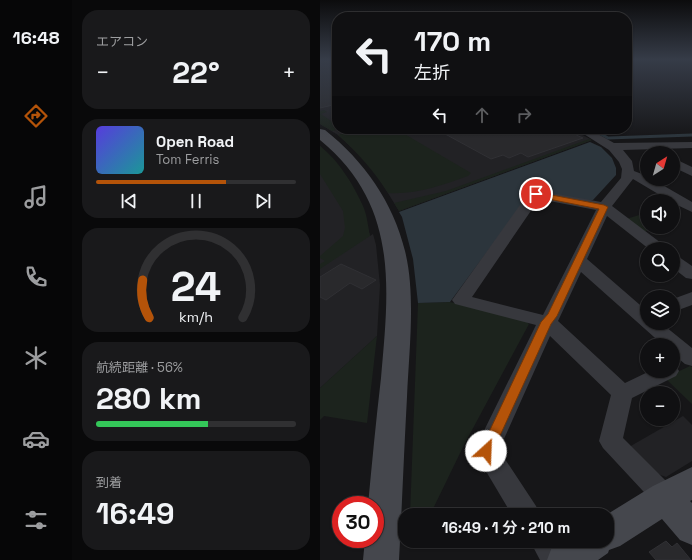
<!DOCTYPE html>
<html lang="ja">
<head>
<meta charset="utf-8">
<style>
  body { margin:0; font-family:"Space Grotesk","Noto Sans JP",sans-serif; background:#19191b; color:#f1f3f6; height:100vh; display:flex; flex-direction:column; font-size:15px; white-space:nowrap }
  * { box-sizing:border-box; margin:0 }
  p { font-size:13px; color:#9c9d9f }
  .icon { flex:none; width:22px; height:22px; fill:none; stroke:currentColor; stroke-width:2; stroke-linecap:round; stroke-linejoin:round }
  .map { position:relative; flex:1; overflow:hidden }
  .details { display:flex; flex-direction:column; gap:10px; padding:10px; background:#09090a; width:248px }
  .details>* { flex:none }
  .banner { position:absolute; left:12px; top:12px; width:300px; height:122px; border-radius:16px; box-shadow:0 1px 3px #0004,0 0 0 1px #303032; background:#101012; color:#f1f3f6; overflow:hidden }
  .needle { width:26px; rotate:37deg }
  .fabs { position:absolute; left:320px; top:146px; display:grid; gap:8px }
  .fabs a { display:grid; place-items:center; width:40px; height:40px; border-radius:50%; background:#101012; box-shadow:0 1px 3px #0004,0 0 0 1px #303032; font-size:20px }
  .speed { position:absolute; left:12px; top:496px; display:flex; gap:8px; font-size:20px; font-weight:700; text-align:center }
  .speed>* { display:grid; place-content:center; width:52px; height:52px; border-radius:50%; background:#101012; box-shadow:0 1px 3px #0004,0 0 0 1px #303032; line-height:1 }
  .speed .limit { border:6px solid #d22; background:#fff; color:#111 }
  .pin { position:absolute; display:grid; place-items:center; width:34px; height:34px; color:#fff; margin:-17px; border:2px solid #fff; border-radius:50%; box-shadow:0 1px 4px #0007 }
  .me { position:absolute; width:44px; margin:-22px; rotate:25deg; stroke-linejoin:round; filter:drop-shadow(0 0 3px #0008) }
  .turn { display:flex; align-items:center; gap:14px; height:84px; padding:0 16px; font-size:18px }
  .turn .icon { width:52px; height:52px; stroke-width:2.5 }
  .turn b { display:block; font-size:28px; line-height:34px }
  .lanes { display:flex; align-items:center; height:38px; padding:0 16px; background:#0003; justify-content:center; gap:20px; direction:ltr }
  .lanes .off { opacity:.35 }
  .big { font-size:30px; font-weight:600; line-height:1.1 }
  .details .widget { flex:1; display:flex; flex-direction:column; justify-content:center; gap:6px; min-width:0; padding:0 14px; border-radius:16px; background:#19191b }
  .details .dial { align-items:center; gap:0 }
  .dial svg { height:104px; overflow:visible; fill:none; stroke:#303032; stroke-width:7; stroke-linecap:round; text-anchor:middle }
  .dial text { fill:#f1f3f6; stroke:none }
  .song { display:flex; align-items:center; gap:12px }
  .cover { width:48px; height:48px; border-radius:6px; background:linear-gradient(135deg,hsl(250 70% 55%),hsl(180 70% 35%)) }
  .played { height:4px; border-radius:2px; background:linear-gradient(90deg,#b45309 65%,#303032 65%) }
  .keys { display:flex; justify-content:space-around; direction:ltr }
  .heat { display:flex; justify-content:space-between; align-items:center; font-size:22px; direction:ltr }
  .charge { height:6px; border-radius:3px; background:linear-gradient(90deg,#34c759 56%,#303032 0) }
  .trip { position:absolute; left:78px; top:508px; width:216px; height:40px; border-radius:16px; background:#101012; box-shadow:0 1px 3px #0004,0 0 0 1px #303032; font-weight:600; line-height:40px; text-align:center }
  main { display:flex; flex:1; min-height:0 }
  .tab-bar { display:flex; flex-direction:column; width:72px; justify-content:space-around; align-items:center; background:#060607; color:#9c9d9f }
  .tab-bar .icon { width:28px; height:28px }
  .tab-bar .selected { color:#b45309 }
  .tab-bar b { font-size:18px; color:#f1f3f6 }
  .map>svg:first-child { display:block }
  .built { fill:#222225 }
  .green { fill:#1c231d }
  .water { fill:#2c353c }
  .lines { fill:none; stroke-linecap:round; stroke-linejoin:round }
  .stream { stroke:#2c353c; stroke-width:3 }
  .building { fill:#29292c; stroke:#303034 }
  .street { fill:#37383d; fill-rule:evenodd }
  .secondary { fill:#45474d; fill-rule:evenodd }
  .route { fill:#b45309; stroke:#753606 }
</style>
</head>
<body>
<main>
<nav class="tab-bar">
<b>16:48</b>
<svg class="icon selected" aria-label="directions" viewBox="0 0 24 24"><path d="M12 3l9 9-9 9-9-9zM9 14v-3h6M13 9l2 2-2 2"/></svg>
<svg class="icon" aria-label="music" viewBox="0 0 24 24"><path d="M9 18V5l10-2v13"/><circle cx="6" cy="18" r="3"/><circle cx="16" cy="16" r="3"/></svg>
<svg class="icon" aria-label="phone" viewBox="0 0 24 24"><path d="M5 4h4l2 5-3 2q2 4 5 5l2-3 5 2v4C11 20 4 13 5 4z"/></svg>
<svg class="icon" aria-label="climate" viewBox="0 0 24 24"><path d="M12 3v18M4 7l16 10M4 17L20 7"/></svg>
<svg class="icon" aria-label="car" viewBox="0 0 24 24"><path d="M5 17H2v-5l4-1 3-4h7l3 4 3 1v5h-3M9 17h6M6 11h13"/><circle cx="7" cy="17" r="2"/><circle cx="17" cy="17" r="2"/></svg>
<svg class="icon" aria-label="filters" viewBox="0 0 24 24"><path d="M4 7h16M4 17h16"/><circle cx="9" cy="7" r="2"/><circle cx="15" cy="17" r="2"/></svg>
</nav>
<section class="details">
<div class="widget"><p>エアコン</p>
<div class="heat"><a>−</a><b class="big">22°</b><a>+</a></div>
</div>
<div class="widget">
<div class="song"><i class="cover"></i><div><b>Open Road</b><p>Tom Ferris</p></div></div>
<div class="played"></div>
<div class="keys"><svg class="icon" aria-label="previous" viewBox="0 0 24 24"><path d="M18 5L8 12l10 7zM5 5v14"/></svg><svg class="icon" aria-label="pause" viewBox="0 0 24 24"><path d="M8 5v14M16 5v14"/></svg><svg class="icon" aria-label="next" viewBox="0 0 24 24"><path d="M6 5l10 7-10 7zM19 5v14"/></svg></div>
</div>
<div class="widget dial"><svg viewBox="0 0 100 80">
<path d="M14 69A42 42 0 1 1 86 69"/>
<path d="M14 69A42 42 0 0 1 9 40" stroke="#b45309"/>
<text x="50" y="56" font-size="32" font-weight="700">24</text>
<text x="50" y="72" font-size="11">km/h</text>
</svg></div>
<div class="widget"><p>航続距離 · 56%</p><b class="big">280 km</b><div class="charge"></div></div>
<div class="widget"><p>到着</p><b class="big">16:49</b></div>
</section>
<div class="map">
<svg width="372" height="560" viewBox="0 0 372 560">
  <rect width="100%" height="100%" fill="#161618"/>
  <!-- built -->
  <g class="built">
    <polygon points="0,60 17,60 17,129 251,129 272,140 79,211 58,177 43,158 18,135 0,124"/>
    <polygon points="0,146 21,169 30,182 43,207 50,236 53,234 56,245 60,285 57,336 0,388"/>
    <polygon points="363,416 372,425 372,461 346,477 332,472 309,447"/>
  </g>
  <!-- green -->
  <g class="green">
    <polygon points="4,110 7,112 1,114 17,125 17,129 21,129 12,131 0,124 0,111"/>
    <path d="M40 129H76L151 173 148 176C123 185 95 195 68 193 54 171 38 153 18 135Z"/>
    <polygon points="269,139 272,140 79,211 74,203 126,191"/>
    <path d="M0 146C19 161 33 184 43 206 47 215 48 226 50 236L0 269V264L5 261 0 258V256L23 236 25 228 23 211 0 174Z"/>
    <polygon points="326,213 327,227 338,227 323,232 306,219"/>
    <polygon points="130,302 206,321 209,324 144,445 110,515 90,515 98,303"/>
    <polygon points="57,336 47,423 4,416 0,420 0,388"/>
    <polygon points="370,366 372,367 372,404 345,378"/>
  </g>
  <!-- water -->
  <polygon class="water" points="270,142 281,147 292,158 296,168 296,175 273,200 269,201 212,191 130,302 98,303 93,259 82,217 79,212"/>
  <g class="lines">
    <!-- stream -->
    <polyline class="stream" points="279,133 288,138 372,135"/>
  </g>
  <!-- building -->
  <g class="building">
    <polygon points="0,60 17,64 17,104 0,108"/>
    <polygon points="116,129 243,129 263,138 208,157 201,153 189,158 183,155 171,159"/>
    <polygon points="21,264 56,280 42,289 30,283 6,300 0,297 0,277"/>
    <polygon points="346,541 352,547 357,543 371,560 336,560 329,552"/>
  </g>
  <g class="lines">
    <!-- street -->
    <g class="street">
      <path d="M256 129H269L294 143 372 142V148L303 150 312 161 314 171 327 176V179H332L372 202V212L353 203V201H350L313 179 292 206 345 246 347 249H329L287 216 267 259 327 311V323H341L372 348V366L365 364 353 354V345H343L261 272 238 321 305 383 330 371H353V365L356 366 359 371 356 376 312 398 303 438 354 489 358 497 354 505 345 509 336 505 283 448 279 441 291 395 230 336 179 450 216 506 220 515H192L154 451 216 325 135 304 132 300 210 191 215 190 281 202 301 178 302 169 299 162 289 150ZM219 199 276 210 224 313 223 315 152 297Z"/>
      <polygon points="353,158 372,167 372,176 353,167"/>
      <polygon points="353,255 359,257 372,266 372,279 366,278 353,268"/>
      <polygon points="372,292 372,305 353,312 353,299"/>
      <polygon points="210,541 240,541 250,560 220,560"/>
    </g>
    <!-- secondary -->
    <g class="secondary">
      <path d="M0 129 5 130C44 161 73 202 85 251 96 295 89 351 87 397 84 451 82 506 79 560H43L45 539H55V505H48C52 463 56 420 61 378 69 287 79 205 0 140Z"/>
      <polygon points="372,467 372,500 370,501 372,503 372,545 360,540 342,519 300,546 289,550 288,553 278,560 227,560 232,547 242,541 287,541 286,515 333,486"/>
    </g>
  </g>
  <!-- sky -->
  <linearGradient id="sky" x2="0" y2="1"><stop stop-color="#0c0c0d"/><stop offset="0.43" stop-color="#363c48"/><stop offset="1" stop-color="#363c48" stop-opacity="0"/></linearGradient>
  <rect width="372" height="138" fill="url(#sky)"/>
  <!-- route -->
  <polygon class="route" points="216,192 284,205 288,207 237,316 231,324 173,451 171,455 166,456 162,455 160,451 221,322 228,314 279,209 213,196 212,194"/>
</svg>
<div class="fabs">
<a><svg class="needle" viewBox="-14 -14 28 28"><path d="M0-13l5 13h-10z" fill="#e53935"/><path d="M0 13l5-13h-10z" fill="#9c9d9f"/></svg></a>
<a><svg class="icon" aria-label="sound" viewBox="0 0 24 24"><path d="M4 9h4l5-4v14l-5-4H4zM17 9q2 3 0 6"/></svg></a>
<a><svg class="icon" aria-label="search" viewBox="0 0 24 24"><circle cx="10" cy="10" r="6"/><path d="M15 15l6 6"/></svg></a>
<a><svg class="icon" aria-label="layers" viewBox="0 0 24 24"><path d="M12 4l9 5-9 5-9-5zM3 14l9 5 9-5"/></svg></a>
<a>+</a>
<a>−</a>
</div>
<div class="speed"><div class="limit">30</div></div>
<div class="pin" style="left:216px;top:194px;background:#d93025"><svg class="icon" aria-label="arrive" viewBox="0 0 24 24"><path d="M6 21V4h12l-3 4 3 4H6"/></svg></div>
<svg class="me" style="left:166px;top:451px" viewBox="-20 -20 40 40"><circle r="19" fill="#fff"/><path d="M0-13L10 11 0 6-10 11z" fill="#b45309"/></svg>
<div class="trip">16:49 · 1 分 · 210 m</div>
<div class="banner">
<div class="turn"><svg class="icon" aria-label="left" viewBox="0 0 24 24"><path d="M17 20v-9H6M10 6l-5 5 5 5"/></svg><div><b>170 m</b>左折</div></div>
<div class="lanes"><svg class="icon" aria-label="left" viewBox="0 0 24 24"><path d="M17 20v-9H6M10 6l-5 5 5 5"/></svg><svg class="icon off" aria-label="ahead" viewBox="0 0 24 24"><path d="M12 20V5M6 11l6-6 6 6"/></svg><svg class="icon off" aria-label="right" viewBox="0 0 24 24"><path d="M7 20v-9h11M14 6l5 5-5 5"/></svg></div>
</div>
</div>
</main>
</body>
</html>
